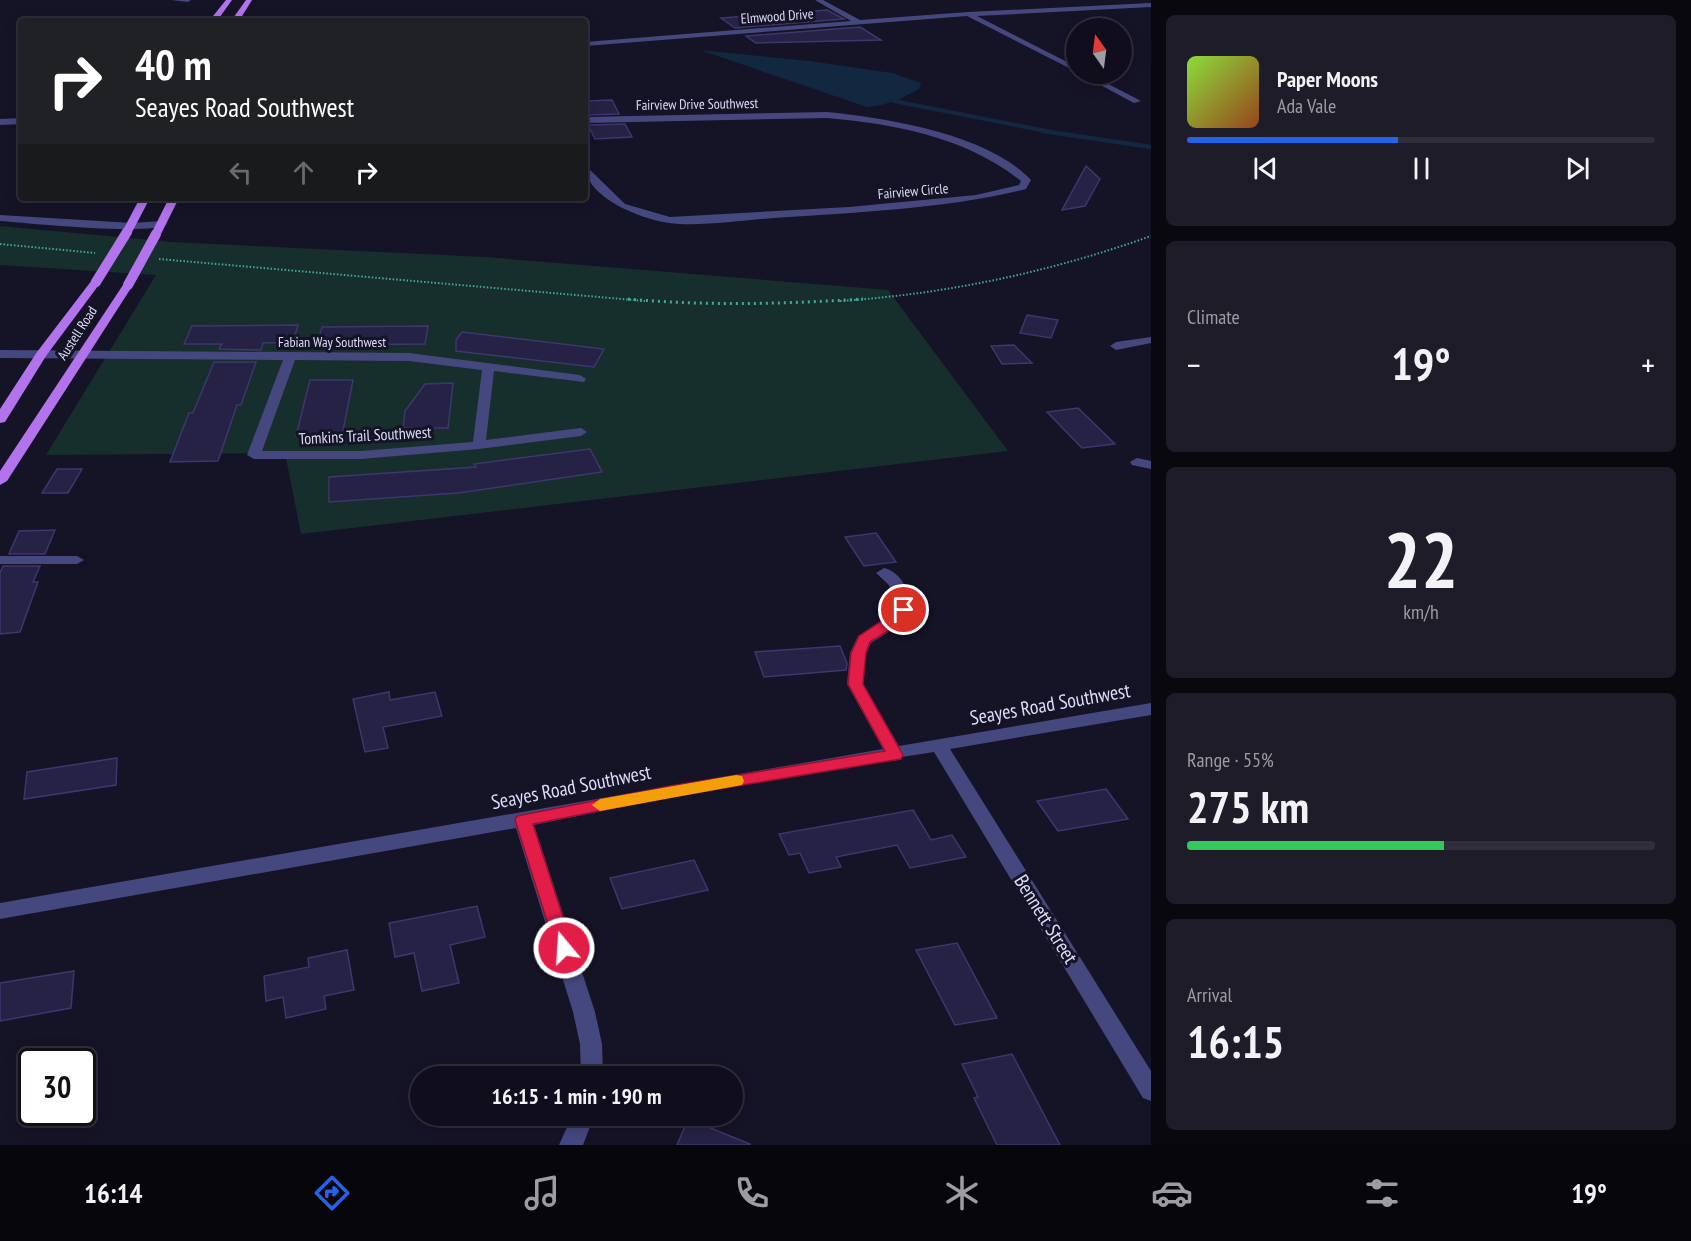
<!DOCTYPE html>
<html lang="en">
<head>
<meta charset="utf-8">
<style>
  body { margin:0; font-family:"PT Sans Narrow",sans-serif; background:#1e1c29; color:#f1f3f6; height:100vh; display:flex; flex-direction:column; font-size:22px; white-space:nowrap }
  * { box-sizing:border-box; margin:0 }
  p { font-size:20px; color:#9c9ca3 }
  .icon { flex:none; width:33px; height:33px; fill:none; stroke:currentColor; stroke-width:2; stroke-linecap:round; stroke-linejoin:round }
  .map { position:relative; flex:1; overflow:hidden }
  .side { display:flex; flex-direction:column; gap:15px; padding:15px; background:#09080f; width:540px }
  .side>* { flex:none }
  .banner { position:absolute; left:18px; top:18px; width:570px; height:183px; border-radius:6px; box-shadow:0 3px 15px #0003,0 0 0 2px #302e3b; background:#202124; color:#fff; overflow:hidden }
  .needle { width:39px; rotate:346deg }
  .controls { position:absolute; left:1066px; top:18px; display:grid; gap:12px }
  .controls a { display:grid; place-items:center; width:66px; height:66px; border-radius:50%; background:#100e1c; box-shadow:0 3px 15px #0003,0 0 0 2px #302e3b; font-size:30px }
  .speed { position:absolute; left:18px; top:1048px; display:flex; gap:12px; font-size:30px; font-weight:700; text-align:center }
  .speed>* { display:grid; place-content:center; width:78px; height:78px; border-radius:50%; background:#100e1c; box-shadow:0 3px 15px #0003,0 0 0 2px #302e3b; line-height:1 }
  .speed .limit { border:3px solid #111; border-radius:9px; background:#fff; color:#111 }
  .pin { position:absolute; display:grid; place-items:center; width:51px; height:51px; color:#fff; margin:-26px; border:3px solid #fff; border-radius:50%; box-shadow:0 2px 6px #0007 }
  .me { position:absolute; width:66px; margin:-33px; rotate:342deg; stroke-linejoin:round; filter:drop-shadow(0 0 4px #0008) }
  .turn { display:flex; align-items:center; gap:21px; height:126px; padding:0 18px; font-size:27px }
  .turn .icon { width:78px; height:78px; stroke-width:2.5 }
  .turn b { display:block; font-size:42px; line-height:51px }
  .lanes { display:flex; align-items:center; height:57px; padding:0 18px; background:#0003; justify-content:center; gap:30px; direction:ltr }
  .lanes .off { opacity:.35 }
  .big { font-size:45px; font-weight:700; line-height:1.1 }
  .side .card { flex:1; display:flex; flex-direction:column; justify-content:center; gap:9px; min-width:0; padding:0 21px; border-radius:9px; background:#1e1c29 }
  .side .dial { align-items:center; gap:0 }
  .dial b { font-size:78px; line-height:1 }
  .song { display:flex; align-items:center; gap:18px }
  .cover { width:72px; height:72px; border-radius:9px; background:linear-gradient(135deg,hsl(90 70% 55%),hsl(20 70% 35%)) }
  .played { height:6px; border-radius:3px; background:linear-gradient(90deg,#2563eb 45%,#302e3b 45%) }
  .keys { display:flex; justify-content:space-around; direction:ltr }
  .heat { display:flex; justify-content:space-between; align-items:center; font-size:33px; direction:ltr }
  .charge { height:9px; border-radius:4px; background:linear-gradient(90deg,#34c759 55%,#302e3b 0) }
  .trip { position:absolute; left:410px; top:1066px; width:333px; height:60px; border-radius:30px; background:#100e1c; box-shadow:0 3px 15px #0003,0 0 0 2px #302e3b; font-weight:700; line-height:60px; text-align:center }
  .menu { display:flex; height:96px; justify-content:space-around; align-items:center; background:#06060b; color:#9c9ca3 }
  .menu .icon { width:42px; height:42px }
  .menu .selected { color:#2563eb }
  .menu b { font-size:27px; color:#f1f3f6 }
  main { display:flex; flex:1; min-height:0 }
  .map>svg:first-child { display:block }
  .green { fill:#172f2c }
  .water { fill:#122840 }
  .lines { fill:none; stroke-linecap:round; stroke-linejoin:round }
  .stream-far1 { stroke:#122840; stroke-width:4 }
  .stream { stroke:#122840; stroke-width:4.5 }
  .building { fill:#252245; stroke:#3c376d; stroke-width:1.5 }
  .path-far1 { stroke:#41aa99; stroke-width:2; stroke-dasharray:1.5 2; stroke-linecap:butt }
  .path { stroke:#41aa99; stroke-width:3; stroke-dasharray:2 4; stroke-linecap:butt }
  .minor { fill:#45487f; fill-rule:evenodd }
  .major { fill:#b273ec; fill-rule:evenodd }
  .major-bridge { stroke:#b273ec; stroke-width:10 }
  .route { fill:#e11d48; stroke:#92132f; stroke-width:1.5 }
  .slow { fill:#f59e0b }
  .labels { text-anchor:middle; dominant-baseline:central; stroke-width:6; stroke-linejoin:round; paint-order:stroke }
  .far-street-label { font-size:14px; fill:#ddddfa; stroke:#151326 }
  .street-label { font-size:16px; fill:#ddddfa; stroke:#151326 }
  .near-street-label { font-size:20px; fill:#ddddfa; stroke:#151326 }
</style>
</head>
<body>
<main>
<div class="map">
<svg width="1151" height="1145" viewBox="0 0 1151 1145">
  <rect width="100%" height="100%" fill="#151326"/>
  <!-- green -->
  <polygon class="green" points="0,226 172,242 485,257 888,290 1008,451 301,534 285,453 46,455 156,275 0,265"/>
  <!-- water -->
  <path class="water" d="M700 50 809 61 892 73 921 83 919 89C902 98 886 106 867 107Z"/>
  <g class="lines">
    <!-- stream-far1 -->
    <polyline class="stream-far1" points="894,101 1051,132"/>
    <!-- stream -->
    <polyline class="stream" points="1043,131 1151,147"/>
  </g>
  <!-- building -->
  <g class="building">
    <polygon points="827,10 844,19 735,28 721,18"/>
    <polygon points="860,27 881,40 756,43 746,36"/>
    <polygon points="612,100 619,114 585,115 585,101"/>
    <polygon points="625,124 632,137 595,139 588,125"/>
    <polygon points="1086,166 1100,179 1085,206 1062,210"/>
    <polygon points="1027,315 1058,320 1051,338 1020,333"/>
    <polygon points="298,325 293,342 263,343 261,350 219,349 222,344 184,344 192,326"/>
    <polygon points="428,326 425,344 317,345 322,327"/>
    <polygon points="462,332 604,349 594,367 456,351 456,340"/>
    <polygon points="1014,345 1032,363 1002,364 991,346"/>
    <polygon points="214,362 256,362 241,405 237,405 218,461 170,462 189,413 193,413"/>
    <polygon points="310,380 353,380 342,436 296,436"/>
    <polygon points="453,383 448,428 403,428 405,411 425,384"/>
    <polygon points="1078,408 1115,444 1082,448 1047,412"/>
    <polygon points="590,449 602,472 458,493 329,502 329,477 476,467 474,464"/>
    <polygon points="57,469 82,469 68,493 42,493"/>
    <polygon points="55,530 45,554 9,554 19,531"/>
    <polygon points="876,533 896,562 864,566 845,537"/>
    <polygon points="3,566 40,566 33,582 38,582 20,632 0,634 0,573"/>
    <polygon points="840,646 847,663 846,670 764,677 755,652"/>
    <polygon points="389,692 390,700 435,692 442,716 383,727 388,748 365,752 353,699"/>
    <polygon points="117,758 116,785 24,799 27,772"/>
    <polygon points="1106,789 1128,819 1058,831 1037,801"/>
    <polygon points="913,810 931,840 952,835 966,857 910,868 897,845 836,857 841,867 809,873 800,853 789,855 779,834"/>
    <polygon points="694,860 708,890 622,909 610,878"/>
    <polygon points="477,906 485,937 450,945 459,983 422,991 414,953 395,957 389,923"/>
    <polygon points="957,943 997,1018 955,1025 916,950"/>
    <polygon points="347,950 354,990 324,996 326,1009 286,1018 283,997 266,1001 264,976 309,967 308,958"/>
    <polygon points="74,971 71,1008 0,1021 0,983"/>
    <polygon points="1012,1054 1060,1145 997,1145 974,1098 978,1097 962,1064"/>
    <polygon points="688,1119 750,1144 750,1145 677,1145"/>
  </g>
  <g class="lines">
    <!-- path-far1 -->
    <g class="path-far1">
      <polyline points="0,244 95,253"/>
      <polyline points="159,259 645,301"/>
      <path d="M840 301C947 294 1050 272 1151 236"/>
    </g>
    <!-- path -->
    <path class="path" d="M628 299C706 306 784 304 863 299"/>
    <!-- minor -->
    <g class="minor">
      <polygon points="171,0 191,0 188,2"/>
      <polygon points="815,0 823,0 860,20 968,12 1151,3 1151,7 977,16 1077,67 1077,72 967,16 585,46 585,42 851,21"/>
      <polygon points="1080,74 1089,74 1141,101 1134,103"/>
      <path d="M827 112C887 118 988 134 1031 180L1026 189C944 209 858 212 774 218 743 220 699 227 669 223 642 219 585 198 585 165L625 204 670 217 849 207 976 195 1019 185 1021 181C966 137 895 124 827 118L585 123V117Z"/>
      <polygon points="21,118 21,124 0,125 0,119"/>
      <path d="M0 215 132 223 162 221 167 224C151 236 27 223 0 221Z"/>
      <polygon points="1151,337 1151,343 1116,350 1110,346 1116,342"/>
      <path d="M0 350 409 353 580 375 586 379 584 382 494 371 486 440 581 428 587 432 581 436 479 449 361 459H254L247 455 283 360 0 358ZM295 360 409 361 482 370 473 442 361 451H262Z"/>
      <polygon points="1137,458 1151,461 1151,469 1132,465 1130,462"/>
      <polygon points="0,556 77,556 84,560 77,564 0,564"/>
      <path d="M884 568C903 573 909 592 912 610L901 624 871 643 866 653 863 684 899 746 1151 703V715L950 749 1151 1071V1101L1143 1098 934 752 902 757 895 761 890 760 670 797 534 825 595 1012 602 1044 603 1077H581L580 1044 573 1012 516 828 0 919V903L883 749 847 684 850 653 858 636 889 618 896 609 889 585 876 573Z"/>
      <polygon points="572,1116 594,1116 583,1145 559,1145"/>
    </g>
    <!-- major -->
    <g class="major">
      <polygon points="226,0 232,0 217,21 209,21"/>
      <polygon points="246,0 252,0 239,21 231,21"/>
      <polygon points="140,198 150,198 131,234 123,234 122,232"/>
      <polygon points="169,198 179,198 160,236 152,236 151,234"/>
      <polygon points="96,279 101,282 46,356 5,422 0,423 0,409 37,352 92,280"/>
      <polygon points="128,282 133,285 7,481 0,485 0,471 123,285"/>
    </g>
    <!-- major-bridge -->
    <g class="major-bridge">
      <polyline points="96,282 127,232"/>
      <polyline points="128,285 156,234"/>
    </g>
  </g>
  <!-- route -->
  <polygon class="route" points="904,606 911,610 900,624 870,642 866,653 863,684 903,755 901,759 670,797 533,824 573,948 570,953 564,955 557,953 515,820 517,816 670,786 885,751 848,684 851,653 859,636"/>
  <!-- slow -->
  <polygon class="slow" points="736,775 742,776 744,781 742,785 600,811 592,805 600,799"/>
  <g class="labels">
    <!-- far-street labels -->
    <g class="far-street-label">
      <text transform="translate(777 16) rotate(-4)">Elmwood Drive</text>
      <text transform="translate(697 104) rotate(-1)">Fairview Drive Southwest</text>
      <text transform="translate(913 191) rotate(-5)">Fairview Circle</text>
      <text transform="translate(77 333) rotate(-57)">Austell Road</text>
      <text x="332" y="342">Fabian Way Southwest</text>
    </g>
    <!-- street labels -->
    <g class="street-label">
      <text transform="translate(365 435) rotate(-3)">Tomkins Trail Southwest</text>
    </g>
    <!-- near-street labels -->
    <g class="near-street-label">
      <text transform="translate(1050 704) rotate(-10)">Seayes Road Southwest</text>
      <text transform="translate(571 787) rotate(-11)">Seayes Road Southwest</text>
      <text transform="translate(1046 919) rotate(58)">Bennett Street</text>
    </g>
  </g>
</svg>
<div class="controls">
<a><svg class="needle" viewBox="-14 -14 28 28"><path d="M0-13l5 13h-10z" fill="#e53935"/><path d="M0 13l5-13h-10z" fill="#9c9ca3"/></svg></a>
</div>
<div class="speed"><div class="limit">30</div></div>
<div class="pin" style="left:904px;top:610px;background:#d93025"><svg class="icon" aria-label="arrive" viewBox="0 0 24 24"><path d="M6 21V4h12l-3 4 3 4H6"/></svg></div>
<svg class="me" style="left:564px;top:948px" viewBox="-20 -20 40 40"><circle r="17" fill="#e11d48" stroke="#fff" stroke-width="3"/><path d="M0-11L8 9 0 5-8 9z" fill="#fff"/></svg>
<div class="trip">16:15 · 1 min · 190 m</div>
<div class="banner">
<div class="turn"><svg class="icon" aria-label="right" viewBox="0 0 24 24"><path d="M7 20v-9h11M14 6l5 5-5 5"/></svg><div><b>40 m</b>Seayes Road Southwest</div></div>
<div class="lanes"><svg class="icon off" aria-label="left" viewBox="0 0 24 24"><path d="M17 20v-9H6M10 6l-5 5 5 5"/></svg><svg class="icon off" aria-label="ahead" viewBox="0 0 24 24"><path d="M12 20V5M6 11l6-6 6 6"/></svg><svg class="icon" aria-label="right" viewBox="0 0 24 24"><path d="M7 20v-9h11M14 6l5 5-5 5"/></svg></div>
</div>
</div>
<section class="side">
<div class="card">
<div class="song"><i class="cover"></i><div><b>Paper Moons</b><p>Ada Vale</p></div></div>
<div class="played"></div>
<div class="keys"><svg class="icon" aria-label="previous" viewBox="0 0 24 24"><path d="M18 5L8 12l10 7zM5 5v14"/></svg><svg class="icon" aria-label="pause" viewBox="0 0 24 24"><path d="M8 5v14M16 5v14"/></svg><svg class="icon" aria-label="next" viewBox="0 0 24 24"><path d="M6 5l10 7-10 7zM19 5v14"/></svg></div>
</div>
<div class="card"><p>Climate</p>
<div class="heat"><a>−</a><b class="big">19°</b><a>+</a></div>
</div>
<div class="card dial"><b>22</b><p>km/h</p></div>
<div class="card"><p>Range · 55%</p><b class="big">275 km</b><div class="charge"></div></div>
<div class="card"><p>Arrival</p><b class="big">16:15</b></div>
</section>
</main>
<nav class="menu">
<b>16:14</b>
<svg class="icon selected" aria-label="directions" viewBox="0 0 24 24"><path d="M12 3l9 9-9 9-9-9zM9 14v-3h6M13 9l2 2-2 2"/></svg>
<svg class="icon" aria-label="music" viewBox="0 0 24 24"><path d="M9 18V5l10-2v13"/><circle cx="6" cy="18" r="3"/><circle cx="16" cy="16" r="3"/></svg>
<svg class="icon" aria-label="phone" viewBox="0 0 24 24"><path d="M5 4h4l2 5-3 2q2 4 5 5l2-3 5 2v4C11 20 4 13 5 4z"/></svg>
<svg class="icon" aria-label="climate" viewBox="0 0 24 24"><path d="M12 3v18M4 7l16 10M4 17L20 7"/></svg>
<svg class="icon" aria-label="car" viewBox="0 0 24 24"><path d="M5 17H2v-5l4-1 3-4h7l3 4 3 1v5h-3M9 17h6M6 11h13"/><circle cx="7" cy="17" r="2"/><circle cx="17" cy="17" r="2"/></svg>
<svg class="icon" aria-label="filters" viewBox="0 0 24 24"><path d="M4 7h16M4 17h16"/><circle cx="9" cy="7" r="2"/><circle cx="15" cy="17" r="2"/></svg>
<b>19°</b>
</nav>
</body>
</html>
